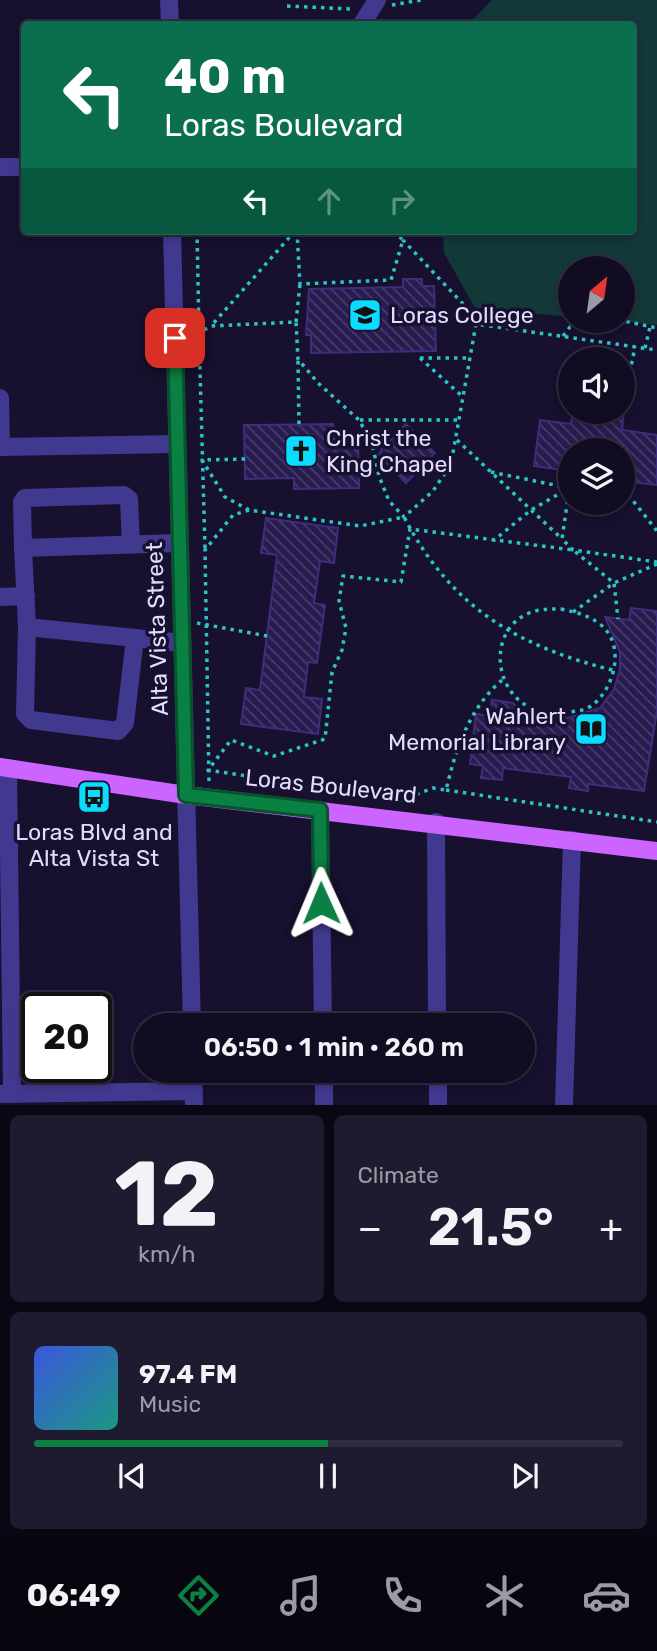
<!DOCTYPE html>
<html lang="en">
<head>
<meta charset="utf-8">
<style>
  body { margin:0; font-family:Rubik,sans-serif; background:#1e1a2f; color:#f1f3f6; height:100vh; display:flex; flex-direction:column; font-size:26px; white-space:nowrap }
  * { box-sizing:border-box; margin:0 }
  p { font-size:23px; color:#9c9ba5 }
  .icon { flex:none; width:38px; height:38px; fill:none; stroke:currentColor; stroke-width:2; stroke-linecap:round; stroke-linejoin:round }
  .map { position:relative; height:1105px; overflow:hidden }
  .side { display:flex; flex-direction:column; gap:10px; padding:10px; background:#090713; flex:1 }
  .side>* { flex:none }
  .guide { position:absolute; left:21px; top:21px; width:616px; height:214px; border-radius:7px; box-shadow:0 4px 10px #0003,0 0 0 2px #302c40; background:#0b6e4f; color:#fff; overflow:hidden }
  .needle { width:46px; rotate:29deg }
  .buttons { position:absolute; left:558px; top:256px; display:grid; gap:14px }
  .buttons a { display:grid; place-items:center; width:77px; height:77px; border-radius:50%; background:#110c22; box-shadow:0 4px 10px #0003,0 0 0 2px #302c40; font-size:35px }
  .speed { position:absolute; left:21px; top:992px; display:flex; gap:14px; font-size:35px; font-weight:700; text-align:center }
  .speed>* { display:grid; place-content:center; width:91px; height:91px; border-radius:50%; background:#110c22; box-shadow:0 4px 10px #0003,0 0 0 2px #302c40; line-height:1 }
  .speed .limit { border:4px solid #111; border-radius:10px; background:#fff; color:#111 }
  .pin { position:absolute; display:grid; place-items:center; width:60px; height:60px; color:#fff; margin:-30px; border-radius:14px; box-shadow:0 4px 10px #0006 }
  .me { position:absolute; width:77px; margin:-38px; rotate:359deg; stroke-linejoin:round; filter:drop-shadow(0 0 5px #0008) }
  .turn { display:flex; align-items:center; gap:24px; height:147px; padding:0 28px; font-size:32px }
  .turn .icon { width:91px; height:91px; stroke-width:2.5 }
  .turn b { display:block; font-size:49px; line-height:60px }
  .lanes { display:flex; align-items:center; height:66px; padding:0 28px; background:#0003; justify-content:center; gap:35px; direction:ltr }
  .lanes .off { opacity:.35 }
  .big { font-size:52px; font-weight:600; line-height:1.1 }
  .side .card { flex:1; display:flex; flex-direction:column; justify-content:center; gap:10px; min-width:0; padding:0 24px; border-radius:10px; background:#1e1a2f }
  .side .dial { align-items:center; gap:0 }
  .dial b { font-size:91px; line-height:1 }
  .song { display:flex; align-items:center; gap:21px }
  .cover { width:84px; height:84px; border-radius:10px; background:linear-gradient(135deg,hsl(230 70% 55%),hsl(170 70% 35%)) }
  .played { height:7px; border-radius:4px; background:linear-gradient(90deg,#0b8043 50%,#302c40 50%) }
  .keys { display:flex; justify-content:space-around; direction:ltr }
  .heat { display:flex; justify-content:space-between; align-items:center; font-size:38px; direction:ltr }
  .side .tiles { flex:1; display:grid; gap:10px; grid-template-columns:1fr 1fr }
  .card:last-child { grid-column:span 2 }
  .trip { position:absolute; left:133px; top:1013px; width:402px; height:70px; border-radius:35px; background:#110c22; box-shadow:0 4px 10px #0003,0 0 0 2px #302c40; font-weight:600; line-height:70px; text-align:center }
  .tabs { display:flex; height:112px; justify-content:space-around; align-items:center; background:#07050e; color:#9c9ba5 }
  .tabs .icon { width:49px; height:49px }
  .tabs .active { color:#0b8043 }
  .tabs b { font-size:32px; color:#f1f3f6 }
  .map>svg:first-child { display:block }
  .garden { fill:#133838 }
  .building { fill:url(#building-back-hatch); stroke:#402c7d; stroke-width:2 }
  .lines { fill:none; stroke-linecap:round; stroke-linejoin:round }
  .path { stroke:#2ac6c4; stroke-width:3.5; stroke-dasharray:3.5 5; stroke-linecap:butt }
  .minor { stroke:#40398f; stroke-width:18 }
  .major { stroke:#cc64ff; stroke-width:18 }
  .route-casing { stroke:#07532c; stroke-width:18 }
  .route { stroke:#0b8043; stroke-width:12 }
  .labels { text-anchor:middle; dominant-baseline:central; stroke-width:7; stroke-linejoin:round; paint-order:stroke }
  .poi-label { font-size:23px; fill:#e2ddff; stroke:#17102e; text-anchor:start }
  .street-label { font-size:23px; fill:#e2ddff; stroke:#17102e }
</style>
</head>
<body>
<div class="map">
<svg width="657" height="1105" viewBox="0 0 657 1105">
  <defs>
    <pattern id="building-back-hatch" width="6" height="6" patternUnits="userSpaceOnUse" patternTransform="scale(1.75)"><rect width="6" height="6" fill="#281b50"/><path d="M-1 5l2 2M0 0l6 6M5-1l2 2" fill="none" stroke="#473c6a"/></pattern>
  </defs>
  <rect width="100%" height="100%" fill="#17102e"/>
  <!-- garden -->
  <polygon class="garden" points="492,0 657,0 657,325 610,320 623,320 623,268 570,268 570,317 475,308 444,253 443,231 634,231 634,24 469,24"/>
  <!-- building -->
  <g class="building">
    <polygon points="403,279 422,279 422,286 434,286 436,351 311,353 311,335 306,335 309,289 403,287"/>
    <polygon points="573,411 624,411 622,430 657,435 657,485 623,481 623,450 570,450 570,471 534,466 540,420 571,424"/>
    <polygon points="333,424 335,431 343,431 343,437 358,436 359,488 294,489 294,478 245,479 244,425"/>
    <polygon points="406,424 435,453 406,483 379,455 383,446 388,448 392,437"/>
    <polygon points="266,518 338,528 334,563 320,561 314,603 325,605 317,663 308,662 304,697 322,699 318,734 241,724 246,688 260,690 277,555 261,553"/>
    <polygon points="631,608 657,611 657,711 644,791 588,784 588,791 569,788 571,777 503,768 502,780 481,778 483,766 470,764 476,714 489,716 492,700 513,703 520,711 568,718 600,708 614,689 620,669 620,652 605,617 629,620"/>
  </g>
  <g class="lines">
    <!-- path -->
    <g class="path">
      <polyline points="392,5 421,0"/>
      <polyline points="287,6 351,9"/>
      <polyline points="197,231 199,333"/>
      <polyline points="295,231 211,326 296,322 298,359 318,383 359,420 372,443 379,476 389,501 404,517 433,491 451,464 476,324 657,350"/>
      <polyline points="297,231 300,284 391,280 403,240 393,231"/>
      <polyline points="403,231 403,240 464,305 476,323"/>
      <polyline points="296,322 300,284"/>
      <polyline points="563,336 570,327 624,321 657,328"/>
      <polyline points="645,348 650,327"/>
      <polyline points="420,358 463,397"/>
      <polyline points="420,358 470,358"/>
      <polyline points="298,361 299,424"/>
      <polyline points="628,381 635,347"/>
      <polyline points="360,420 459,420"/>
      <polyline points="457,440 562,539"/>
      <polyline points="245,459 202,460 225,497 249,510"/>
      <polyline points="491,472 569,488 531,510 493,541"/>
      <polyline points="570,484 562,539 573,550 657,562"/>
      <polyline points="623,488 657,531"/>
      <polyline points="205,548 199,333 211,326"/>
      <path d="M561 609C575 612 589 615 601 625 624 644 616 682 597 701 589 710 579 711 568 712 497 724 478 634 529 613 539 609 550 609 561 609Z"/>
      <polyline points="573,612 614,583 618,619"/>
      <polyline points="197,623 267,636"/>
      <path d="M502 680C469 709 456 748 446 790L433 788 401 800 208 770 231 740 274 756 325 739 332 672 342 650 346 628 339 601 343 576 401 582 410 529 573 550 614 583 657 564"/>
      <path d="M209 781 205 550 233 515 249 510 360 526 404 517C452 609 519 647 616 671"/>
      <polyline points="446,790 657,822"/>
    </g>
    <!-- minor -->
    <g class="minor">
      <polyline points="169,0 170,24"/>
      <polyline points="362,24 377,0"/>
      <polyline points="0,167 24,167"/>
      <polyline points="172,231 192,1026"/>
      <polyline points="0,398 1,447"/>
      <polyline points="0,447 177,444"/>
      <polyline points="131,545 129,499 124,495 25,498 22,502 23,548 180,543"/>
      <polyline points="23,548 27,627 25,714 31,720 118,731 125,723 135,638 27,627"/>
      <polyline points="0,597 26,596"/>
      <polyline points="135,638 182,643"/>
      <polyline points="8,768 12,1093"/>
      <polyline points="320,810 323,1026"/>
      <polyline points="436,822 437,1026"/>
      <polyline points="193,1071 194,1105"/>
      <polyline points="324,1071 324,1105"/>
      <polyline points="438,1071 438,1105"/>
      <polyline points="0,1094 194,1091"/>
      <polyline points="564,1105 572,840"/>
    </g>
    <!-- major -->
    <polyline class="major" points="0,767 186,795 657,851"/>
  </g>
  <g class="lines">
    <defs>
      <polyline id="route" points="175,338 186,795 320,810 321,903"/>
    </defs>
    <!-- route casing -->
    <use href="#route" class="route-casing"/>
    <!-- route -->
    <use href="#route" class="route"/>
  </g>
  <!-- icons -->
  <defs>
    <symbol id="university-square" viewBox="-11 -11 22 22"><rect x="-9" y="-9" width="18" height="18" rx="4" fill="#09dcff" stroke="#17102e"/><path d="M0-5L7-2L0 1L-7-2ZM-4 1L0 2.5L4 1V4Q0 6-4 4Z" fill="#111"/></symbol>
    <symbol id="church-square" viewBox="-11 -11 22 22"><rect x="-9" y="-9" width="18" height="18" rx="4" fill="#09dcff" stroke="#17102e"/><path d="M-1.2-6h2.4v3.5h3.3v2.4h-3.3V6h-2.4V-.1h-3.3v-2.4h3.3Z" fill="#111"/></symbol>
    <symbol id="library-square" viewBox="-11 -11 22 22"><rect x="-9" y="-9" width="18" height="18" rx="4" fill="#09dcff" stroke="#17102e"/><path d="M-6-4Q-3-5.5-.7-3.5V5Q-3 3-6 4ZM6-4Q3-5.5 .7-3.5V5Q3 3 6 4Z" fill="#111"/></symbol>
    <symbol id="bus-square" viewBox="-11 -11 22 22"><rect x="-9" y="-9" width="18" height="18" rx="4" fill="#09dcff" stroke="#17102e"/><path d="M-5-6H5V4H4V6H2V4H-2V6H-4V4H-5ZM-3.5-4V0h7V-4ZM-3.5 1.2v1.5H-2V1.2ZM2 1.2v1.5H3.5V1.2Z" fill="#111"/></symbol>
  </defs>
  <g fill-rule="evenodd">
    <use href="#university-square" x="346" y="296" width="38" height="38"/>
    <use href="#church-square" x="282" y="432" width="38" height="38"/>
    <use href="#library-square" x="572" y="710" width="38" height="38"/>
    <use href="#bus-square" x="75" y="778" width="38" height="38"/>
  </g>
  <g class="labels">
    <!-- poi labels -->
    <g class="poi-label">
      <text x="390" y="315">Loras College</text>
      <text x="326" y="438">Christ the<tspan x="326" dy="26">King Chapel</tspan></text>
      <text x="566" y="716" text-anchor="end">Wahlert<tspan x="566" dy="26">Memorial Library</tspan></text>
      <text x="94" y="832" text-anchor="middle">Loras Blvd and<tspan x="94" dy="26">Alta Vista St</tspan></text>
    </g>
    <!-- street labels -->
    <g class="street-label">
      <text transform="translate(157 629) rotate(-92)">Alta Vista Street</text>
      <text transform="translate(331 786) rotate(6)">Loras Boulevard</text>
    </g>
  </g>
</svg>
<div class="buttons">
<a><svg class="needle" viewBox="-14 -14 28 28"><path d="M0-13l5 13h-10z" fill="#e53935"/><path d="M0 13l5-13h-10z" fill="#9c9ba5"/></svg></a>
<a><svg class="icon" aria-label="sound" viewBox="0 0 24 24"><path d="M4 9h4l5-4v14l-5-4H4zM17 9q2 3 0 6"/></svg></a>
<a><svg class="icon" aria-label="layers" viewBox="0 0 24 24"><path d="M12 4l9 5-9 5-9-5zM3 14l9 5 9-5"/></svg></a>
</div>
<div class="speed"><div class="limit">20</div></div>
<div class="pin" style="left:175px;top:338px;background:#d93025"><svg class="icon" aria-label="arrive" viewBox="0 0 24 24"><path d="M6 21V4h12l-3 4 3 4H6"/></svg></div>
<svg class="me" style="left:321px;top:903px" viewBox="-20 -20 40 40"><path d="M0-17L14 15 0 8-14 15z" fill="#0b8043" stroke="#fff" stroke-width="4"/></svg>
<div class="trip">06:50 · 1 min · 260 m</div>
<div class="guide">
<div class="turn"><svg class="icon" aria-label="left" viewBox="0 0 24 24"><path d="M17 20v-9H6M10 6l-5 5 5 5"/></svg><div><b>40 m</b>Loras Boulevard</div></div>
<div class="lanes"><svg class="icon" aria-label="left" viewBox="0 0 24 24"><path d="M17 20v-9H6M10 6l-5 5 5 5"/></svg><svg class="icon off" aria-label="ahead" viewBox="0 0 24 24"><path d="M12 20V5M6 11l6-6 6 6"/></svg><svg class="icon off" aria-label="right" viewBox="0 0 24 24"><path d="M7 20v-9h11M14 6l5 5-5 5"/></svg></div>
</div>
</div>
<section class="side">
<div class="tiles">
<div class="card dial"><b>12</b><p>km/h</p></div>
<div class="card"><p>Climate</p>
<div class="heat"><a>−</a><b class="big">21.5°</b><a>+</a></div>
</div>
<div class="card">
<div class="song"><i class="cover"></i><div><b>97.4 FM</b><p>Music</p></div></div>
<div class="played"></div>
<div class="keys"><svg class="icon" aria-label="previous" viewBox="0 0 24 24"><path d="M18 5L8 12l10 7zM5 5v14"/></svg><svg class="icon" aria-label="pause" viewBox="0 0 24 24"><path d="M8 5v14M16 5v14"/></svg><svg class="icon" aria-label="next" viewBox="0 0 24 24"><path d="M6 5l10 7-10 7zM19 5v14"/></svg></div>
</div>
</div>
</section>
<nav class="tabs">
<b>06:49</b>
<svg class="icon active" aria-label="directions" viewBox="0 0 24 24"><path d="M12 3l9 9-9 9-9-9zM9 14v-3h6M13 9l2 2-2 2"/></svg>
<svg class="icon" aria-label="music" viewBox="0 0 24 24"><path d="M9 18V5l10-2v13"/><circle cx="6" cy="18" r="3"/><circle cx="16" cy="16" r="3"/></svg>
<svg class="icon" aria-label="phone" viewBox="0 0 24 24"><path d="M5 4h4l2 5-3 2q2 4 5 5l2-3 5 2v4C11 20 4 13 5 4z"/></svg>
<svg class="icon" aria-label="climate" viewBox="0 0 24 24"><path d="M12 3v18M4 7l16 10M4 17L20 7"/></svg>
<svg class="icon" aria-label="car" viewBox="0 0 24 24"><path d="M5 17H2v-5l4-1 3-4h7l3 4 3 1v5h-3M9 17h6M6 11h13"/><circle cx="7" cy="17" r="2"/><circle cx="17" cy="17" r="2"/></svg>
</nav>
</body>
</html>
